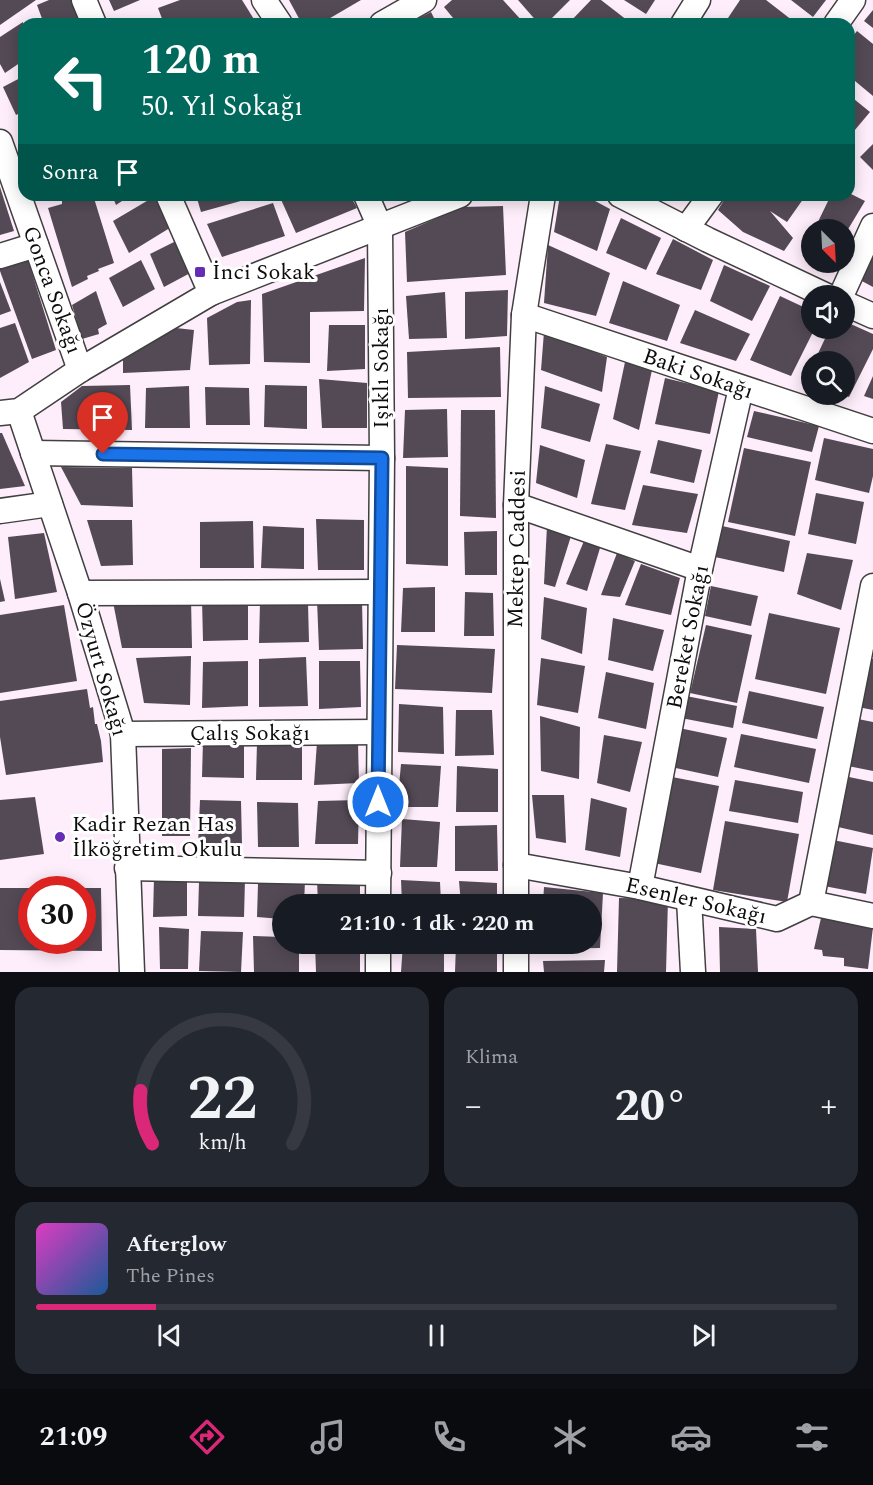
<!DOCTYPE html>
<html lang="tr">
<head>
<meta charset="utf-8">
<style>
  body { margin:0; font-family:Spectral,serif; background:#242831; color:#f1f3f6; height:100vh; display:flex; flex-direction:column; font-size:22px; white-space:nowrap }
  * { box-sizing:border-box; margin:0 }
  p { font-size:20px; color:#9ea1a6 }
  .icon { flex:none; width:33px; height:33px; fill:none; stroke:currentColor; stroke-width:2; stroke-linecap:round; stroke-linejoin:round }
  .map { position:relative; height:972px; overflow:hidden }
  .panel { display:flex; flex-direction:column; gap:15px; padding:15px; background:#0d0f14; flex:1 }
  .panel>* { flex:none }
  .hud { position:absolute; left:18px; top:18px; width:837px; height:183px; border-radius:18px; box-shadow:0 3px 15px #0003; background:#00695c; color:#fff; overflow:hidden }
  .needle { width:39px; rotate:156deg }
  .controls { position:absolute; left:801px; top:219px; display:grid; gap:12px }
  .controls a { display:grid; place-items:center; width:54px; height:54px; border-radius:50%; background:#171b24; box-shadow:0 3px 15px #0003; font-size:30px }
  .speed { position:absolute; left:18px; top:876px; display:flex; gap:12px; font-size:30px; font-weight:700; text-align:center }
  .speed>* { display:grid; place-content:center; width:78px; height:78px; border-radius:50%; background:#171b24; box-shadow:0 3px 15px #0003; line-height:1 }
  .speed .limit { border:9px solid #d22; background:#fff; color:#111 }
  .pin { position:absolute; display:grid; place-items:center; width:51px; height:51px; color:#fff; margin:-62px -26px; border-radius:50% 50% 50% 0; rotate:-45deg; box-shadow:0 0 6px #0007 }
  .pin .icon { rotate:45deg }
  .me { position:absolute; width:66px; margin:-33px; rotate:0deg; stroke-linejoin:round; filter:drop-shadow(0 0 4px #0008) }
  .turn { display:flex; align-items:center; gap:21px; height:126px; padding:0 24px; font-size:27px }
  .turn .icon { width:78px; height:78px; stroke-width:2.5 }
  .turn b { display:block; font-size:42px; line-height:51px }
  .then { display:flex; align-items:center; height:57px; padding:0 24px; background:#0003; gap:12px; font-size:22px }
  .big { font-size:45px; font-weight:700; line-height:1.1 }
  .panel .widget { flex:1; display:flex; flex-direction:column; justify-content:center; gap:9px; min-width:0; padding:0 21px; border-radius:18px; background:#242831 }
  .panel .dial { align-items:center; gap:0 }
  .dial svg { height:156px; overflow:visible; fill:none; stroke:#363941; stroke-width:7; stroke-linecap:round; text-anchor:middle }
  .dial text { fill:#f1f3f6; stroke:none }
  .song { display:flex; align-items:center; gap:18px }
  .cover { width:72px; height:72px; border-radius:9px; background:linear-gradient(135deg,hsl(310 70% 55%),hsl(210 70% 35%)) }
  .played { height:6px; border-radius:3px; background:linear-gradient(90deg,#db2777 15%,#363941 15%) }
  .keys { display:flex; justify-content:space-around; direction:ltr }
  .heat { display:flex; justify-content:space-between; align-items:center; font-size:33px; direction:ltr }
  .panel .tiles { flex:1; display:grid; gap:15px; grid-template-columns:1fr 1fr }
  .widget:last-child { grid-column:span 2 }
  .trip { position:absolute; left:272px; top:894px; width:330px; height:60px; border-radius:30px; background:#171b24; box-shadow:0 3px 15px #0003; font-weight:700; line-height:60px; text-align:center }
  .tabs { display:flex; height:96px; justify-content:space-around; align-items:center; background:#090b0e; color:#9ea1a6 }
  .tabs .icon { width:42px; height:42px }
  .tabs .selected { color:#db2777 }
  .tabs b { font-size:27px; color:#f1f3f6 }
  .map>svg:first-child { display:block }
  .building { fill:#534a55 }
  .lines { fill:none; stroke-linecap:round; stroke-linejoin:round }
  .minor-casing { stroke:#404040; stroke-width:27 }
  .minor { stroke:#fff; stroke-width:24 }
  .route-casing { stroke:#114b97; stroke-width:15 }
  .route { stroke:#1a73e8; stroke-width:10 }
  .poi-dot { fill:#652db5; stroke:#fff; stroke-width:2 }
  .labels { text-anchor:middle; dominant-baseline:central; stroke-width:6; stroke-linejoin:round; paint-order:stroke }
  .poi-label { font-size:22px; fill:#0d0d0d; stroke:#fff; text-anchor:start }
  .street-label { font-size:22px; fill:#0d0d0d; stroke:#fff }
</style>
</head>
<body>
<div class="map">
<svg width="873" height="972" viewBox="0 0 873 972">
  <rect width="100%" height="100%" fill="#feedfa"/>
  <!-- building -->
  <g class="building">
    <polygon points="0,0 36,0 0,25"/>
    <polygon points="49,0 76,0 86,24 44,24 37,5"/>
    <polygon points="109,0 140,0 114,11"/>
    <polygon points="180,0 242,0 257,24 164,24 158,8"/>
    <polygon points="289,0 361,0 320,24 302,24"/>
    <polygon points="452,0 503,0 523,22 458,24 444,7"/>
    <polygon points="518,0 570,0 546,24 539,24"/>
    <polygon points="591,0 601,0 632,24 568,24"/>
    <polygon points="624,0 655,0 646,14"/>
    <polygon points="740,0 766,0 797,24 724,24"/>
    <polygon points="791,0 826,0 813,17"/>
    <polygon points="873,10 873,28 864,21"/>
    <polygon points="431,12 437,24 407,24"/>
    <polygon points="23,22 24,60 5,73 0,64 0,37"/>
    <polygon points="857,31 873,44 873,96 849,76 849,41"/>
    <polygon points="24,76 24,111 16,115 3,87"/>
    <polygon points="849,95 870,112 849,137"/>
    <polygon points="24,121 24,141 23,141 18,122"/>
    <polygon points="873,144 873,170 860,157"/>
    <polygon points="0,187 14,231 0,235"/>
    <polygon points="849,193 865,201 844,236 844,230 814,230 831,195"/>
    <polygon points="73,195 93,195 114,263 98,269 99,271 87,276 88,279 72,287 48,208 62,204 62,200"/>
    <polygon points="112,195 131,195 116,205"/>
    <polygon points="157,195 173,226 129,253 113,221"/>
    <polygon points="196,195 259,195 259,196 201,212"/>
    <polygon points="279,195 350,195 357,208 296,233"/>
    <polygon points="560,195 584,195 610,209 597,251 554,232"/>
    <polygon points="727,195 806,195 787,222 770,211 793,238 784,251 743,232 718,210"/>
    <polygon points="273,203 285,236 222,257 207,224"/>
    <polygon points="503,206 506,275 407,282 405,232 462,207"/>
    <polygon points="621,218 661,238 646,270 606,253"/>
    <polygon points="812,234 812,252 804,249"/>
    <polygon points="180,239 194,271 164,287 150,254"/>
    <polygon points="673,239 713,260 701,290 656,274"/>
    <polygon points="548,245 610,273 596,316 544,303"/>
    <polygon points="873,255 873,287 860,280"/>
    <polygon points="365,258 364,311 310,312 310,363 264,362 262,294"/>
    <polygon points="28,260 56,350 32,359 0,271 0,267"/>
    <polygon points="141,260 155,289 123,307 109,278"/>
    <polygon points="724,265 770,286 752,321 710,301"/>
    <polygon points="623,281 680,305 667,341 609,323"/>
    <polygon points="0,282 11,311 0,315"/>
    <polygon points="508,290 507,336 465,339 465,292"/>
    <polygon points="96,291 107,324 98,329 99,334 82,339 72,305"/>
    <polygon points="445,292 447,338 409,339 406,296"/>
    <polygon points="780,296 812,311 812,328 815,328 791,376 750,360"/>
    <polygon points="251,300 250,364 209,365 207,318 237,302"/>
    <polygon points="695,310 750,334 736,361 680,343"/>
    <polygon points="844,321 873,334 873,349 849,397 844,395 844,362 814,362 830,328 844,328"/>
    <polygon points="15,323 29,362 0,378 0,328"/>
    <polygon points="329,325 365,325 365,369 327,371"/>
    <polygon points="176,328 194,330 190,370 123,373 123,360"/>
    <polygon points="544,332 607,357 602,392 541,370"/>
    <polygon points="500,347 501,397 408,398 407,352"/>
    <polygon points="625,362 652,370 639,430 613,419"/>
    <polygon points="873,376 873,399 864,396"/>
    <polygon points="665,378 719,391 710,434 655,424"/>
    <polygon points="319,379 367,383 367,428 322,428"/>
    <polygon points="130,385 132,430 63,429 61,402 82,386"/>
    <polygon points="265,385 307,386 307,429 264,427"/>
    <polygon points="189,386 190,428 145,428 146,388"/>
    <polygon points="545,386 600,404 590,442 541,428"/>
    <polygon points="205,387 249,388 250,425 206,425"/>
    <polygon points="447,409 448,457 403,458 405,410"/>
    <polygon points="461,410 495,410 496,518 460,516"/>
    <polygon points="754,411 819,426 812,452 747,437"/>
    <polygon points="0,433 2,433 25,486 0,489"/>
    <polygon points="824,438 873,449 873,476 869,493 815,480"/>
    <polygon points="658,440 702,450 694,483 650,473"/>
    <polygon points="606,444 641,451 625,510 591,504"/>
    <polygon points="540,445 585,460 577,498 536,483"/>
    <polygon points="744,448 811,462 795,536 728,522"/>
    <polygon points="406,466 448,468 448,566 406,564"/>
    <polygon points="61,467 132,468 133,507 81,505"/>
    <polygon points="643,485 698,494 687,533 632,525"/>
    <polygon points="816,493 864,502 856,544 808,534"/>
    <polygon points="316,519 364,520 364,570 318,570"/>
    <polygon points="87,520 132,520 133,565 101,566"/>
    <polygon points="253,521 254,568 200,568 200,522"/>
    <polygon points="263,526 304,528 304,569 261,568"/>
    <polygon points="547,526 571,536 555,587 544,584"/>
    <polygon points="722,526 790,541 784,572 715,557"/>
    <polygon points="497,531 497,575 465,575 464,532"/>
    <polygon points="44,533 57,592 15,599 8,537"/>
    <polygon points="584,541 600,548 587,591 566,584"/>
    <polygon points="617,553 635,561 620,597 601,595"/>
    <polygon points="807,553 853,560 841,610 797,594"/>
    <polygon points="641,564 680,578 671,615 625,605"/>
    <polygon points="0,579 5,601 0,602"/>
    <polygon points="711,586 758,596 751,626 705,616"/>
    <polygon points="435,587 435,632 401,632 403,588"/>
    <polygon points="465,592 493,593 494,636 464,636"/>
    <polygon points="544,597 587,608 582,654 541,639"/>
    <polygon points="191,599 192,648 122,648 113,602"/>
    <polygon points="202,599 248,601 248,640 203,641"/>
    <polygon points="317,600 362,601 363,649 319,650"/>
    <polygon points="260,603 308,604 309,642 259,643"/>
    <polygon points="64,605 77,681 0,693 0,615"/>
    <polygon points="769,613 840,628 826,694 755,679"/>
    <polygon points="613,618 664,630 653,671 608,660"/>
    <polygon points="706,625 752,635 737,703 690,693"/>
    <polygon points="397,645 495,649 492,693 395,689"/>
    <polygon points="191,656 190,705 144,703 136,658"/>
    <polygon points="306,657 308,706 259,707 259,659"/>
    <polygon points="541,658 585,666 578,713 537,705"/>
    <polygon points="869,658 873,659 873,710 858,707"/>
    <polygon points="248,661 248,706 202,708 203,662"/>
    <polygon points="319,661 360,661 361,707 319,709"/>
    <polygon points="606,672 654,683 646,729 598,718"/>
    <polygon points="87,689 90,708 93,707 95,724 97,724 101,741 103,762 6,775 0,737 0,701"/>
    <polygon points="749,691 824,707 817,739 742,723"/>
    <polygon points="686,696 737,706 733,728 681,718"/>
    <polygon points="399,704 443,707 444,754 398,752"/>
    <polygon points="456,710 492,710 494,755 455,756"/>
    <polygon points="540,716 580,727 579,779 541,771"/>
    <polygon points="858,719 873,722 873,771 848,766"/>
    <polygon points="679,728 727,738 718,777 671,767"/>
    <polygon points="741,734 816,749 809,783 734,767"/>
    <polygon points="604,735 642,742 630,792 597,783"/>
    <polygon points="203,742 244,744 244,778 202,777"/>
    <polygon points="302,742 302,780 256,780 257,743"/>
    <polygon points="317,742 358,743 359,783 314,785"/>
    <polygon points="191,748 190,836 162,836 162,749"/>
    <polygon points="401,764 441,766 438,807 397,807"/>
    <polygon points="457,766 498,769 498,812 456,812"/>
    <polygon points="672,777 719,786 701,873 654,863"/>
    <polygon points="849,777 873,782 873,835 838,827"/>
    <polygon points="735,780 803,792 798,823 729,811"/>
    <polygon points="532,795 564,795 566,843 536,838"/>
    <polygon points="35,797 44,854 0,860 0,800"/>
    <polygon points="591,798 627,808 620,857 585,850"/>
    <polygon points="200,800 241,801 242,845 198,846"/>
    <polygon points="359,800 358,844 315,844 318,801"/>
    <polygon points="257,802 298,803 299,847 258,847"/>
    <polygon points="402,819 440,822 437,867 400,867"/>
    <polygon points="725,821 799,834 787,902 713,890"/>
    <polygon points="497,825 498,871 455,871 455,826"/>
    <polygon points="833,840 873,848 866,894 824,886"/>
    <polygon points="154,878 187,879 187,916 153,917"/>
    <polygon points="245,879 244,917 198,916 199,882"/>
    <polygon points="317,880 360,881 360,904 318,904"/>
    <polygon points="401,880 440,882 441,904 402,904"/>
    <polygon points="305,881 304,904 282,904 282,919 257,917 258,884"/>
    <polygon points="459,881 497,883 497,904 461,904"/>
    <polygon points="544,887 603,893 600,948 540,949 540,944 591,944 591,904 543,904"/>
    <polygon points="0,888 32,888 32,940 82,940 82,888 101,888 102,951 0,950"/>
    <polygon points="619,898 668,899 666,972 617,972"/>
    <polygon points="821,918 873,927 868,969 844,966 844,958 823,956 822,950 814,949"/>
    <polygon points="159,927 189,929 188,969 160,969"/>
    <polygon points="719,927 756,929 758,972 720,972"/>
    <polygon points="201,931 243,932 241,972 199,971"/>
    <polygon points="253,936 282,937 282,944 299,944 299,972 254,972"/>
    <polygon points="315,944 360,944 360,972 316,972"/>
    <polygon points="403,944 444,944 444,972 401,972"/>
    <polygon points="456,944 497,944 497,972 455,972"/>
    <polygon points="605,960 604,972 544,972 543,961"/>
  </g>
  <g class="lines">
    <defs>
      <g id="minor">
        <polyline points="84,0 94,24"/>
        <polyline points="264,0 280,24"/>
        <polyline points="382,24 424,0"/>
        <polyline points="683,24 698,0"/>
        <polyline points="836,24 853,0"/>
        <polyline points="0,142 80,370"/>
        <polyline points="168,195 211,293"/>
        <polyline points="366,195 380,227 382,458 378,904"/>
        <polyline points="620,195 708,240 827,296"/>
        <polyline points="686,229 711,195"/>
        <polyline points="0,256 36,245"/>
        <polyline points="841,296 873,226"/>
        <polyline points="844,303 873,316"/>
        <polyline points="524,315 873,431"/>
        <polyline points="19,411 80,593 123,734 132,972"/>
        <polyline points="0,413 19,411 80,370 211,293 460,195"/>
        <polyline points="33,453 382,458"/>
        <polyline points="516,505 700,569"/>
        <polyline points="0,511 50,504"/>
        <polyline points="80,593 379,592"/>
        <polyline points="123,734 378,732"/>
        <polyline points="516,865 640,887 777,919 811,903 873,916"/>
        <polyline points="127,868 379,873"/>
        <polyline points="640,887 700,569 741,388"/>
        <polyline points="689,899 693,972"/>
        <polyline points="811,903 873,586"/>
        <polyline points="516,904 516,505 524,315 543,195"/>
        <polyline points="378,972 378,944"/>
        <polyline points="516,972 516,944"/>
      </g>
    </defs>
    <!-- minor casing -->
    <use href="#minor" class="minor-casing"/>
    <!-- minor -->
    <use href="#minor" class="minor"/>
  </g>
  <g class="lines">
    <defs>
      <polyline id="route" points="103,454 382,458 378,802"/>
    </defs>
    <!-- route casing -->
    <use href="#route" class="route-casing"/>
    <!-- route -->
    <use href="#route" class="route"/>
  </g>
  <!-- markers -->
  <g class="poi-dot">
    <rect x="194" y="266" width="12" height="12" rx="3"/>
    <circle cx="60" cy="837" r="6"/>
  </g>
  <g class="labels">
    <!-- poi labels -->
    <g class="poi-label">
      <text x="212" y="272">İnci Sokak</text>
      <text x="72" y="824">Kadir Rezan Has<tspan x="72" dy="25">İlköğretim Okulu</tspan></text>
    </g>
    <!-- street labels -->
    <g class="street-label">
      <text transform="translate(52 290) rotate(70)">Gonca Sokağı</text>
      <text transform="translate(381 368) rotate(-90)">Işıklı Sokağı</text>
      <text transform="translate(698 374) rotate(19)">Baki Sokağı</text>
      <text transform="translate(517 549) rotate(-89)">Mektep Caddesi</text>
      <text transform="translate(688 637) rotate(-79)">Bereket Sokağı</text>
      <text transform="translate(101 669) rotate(74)">Özyurt Sokağı</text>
      <text x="250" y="733">Çalış Sokağı</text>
      <text transform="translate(696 901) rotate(13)">Esenler Sokağı</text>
    </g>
  </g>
</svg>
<div class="controls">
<a><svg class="needle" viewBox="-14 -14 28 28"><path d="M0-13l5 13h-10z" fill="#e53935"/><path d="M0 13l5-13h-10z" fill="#9ea1a6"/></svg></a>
<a><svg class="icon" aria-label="sound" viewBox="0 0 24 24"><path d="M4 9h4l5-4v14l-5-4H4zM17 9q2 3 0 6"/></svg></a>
<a><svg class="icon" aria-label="search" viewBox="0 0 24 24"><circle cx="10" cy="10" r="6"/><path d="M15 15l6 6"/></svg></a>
</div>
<div class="speed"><div class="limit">30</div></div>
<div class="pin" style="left:103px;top:454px;background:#d93025"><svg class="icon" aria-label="arrive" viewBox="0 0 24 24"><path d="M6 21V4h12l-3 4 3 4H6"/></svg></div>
<svg class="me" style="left:378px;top:802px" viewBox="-20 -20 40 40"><circle r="17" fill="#1a73e8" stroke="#fff" stroke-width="3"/><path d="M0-11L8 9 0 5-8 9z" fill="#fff"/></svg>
<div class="trip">21:10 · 1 dk · 220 m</div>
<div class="hud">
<div class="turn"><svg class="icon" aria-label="left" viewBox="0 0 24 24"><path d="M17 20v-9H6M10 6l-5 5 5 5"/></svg><div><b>120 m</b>50. Yıl Sokağı</div></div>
<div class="then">Sonra<svg class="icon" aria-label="arrive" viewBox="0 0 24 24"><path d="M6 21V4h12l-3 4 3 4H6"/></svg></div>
</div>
</div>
<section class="panel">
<div class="tiles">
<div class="widget dial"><svg viewBox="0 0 100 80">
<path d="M14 69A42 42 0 1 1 86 69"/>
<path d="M14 69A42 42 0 0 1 8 42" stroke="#db2777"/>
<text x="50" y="56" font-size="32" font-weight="700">22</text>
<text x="50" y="72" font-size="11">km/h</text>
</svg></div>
<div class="widget"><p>Klima</p>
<div class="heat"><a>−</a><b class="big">20°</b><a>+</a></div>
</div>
<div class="widget">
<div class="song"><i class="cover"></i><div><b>Afterglow</b><p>The Pines</p></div></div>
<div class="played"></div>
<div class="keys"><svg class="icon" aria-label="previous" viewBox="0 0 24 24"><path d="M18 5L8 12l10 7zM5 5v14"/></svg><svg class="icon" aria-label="pause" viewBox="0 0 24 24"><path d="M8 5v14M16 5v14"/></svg><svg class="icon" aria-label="next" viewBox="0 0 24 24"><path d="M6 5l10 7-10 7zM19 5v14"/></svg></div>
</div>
</div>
</section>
<nav class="tabs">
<b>21:09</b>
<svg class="icon selected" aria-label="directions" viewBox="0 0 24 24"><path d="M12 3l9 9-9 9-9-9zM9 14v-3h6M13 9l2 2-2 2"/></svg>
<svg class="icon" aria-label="music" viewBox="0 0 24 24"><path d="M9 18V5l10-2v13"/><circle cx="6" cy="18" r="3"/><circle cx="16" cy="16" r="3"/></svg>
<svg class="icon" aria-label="phone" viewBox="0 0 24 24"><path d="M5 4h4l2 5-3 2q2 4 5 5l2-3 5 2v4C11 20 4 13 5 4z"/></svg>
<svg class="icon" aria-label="climate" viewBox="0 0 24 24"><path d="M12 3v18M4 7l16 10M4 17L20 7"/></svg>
<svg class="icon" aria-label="car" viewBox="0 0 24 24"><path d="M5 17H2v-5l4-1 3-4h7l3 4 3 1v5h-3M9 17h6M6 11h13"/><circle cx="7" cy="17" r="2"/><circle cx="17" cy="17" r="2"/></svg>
<svg class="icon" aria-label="filters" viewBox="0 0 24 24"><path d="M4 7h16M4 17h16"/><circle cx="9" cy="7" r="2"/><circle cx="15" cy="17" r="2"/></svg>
</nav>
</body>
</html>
